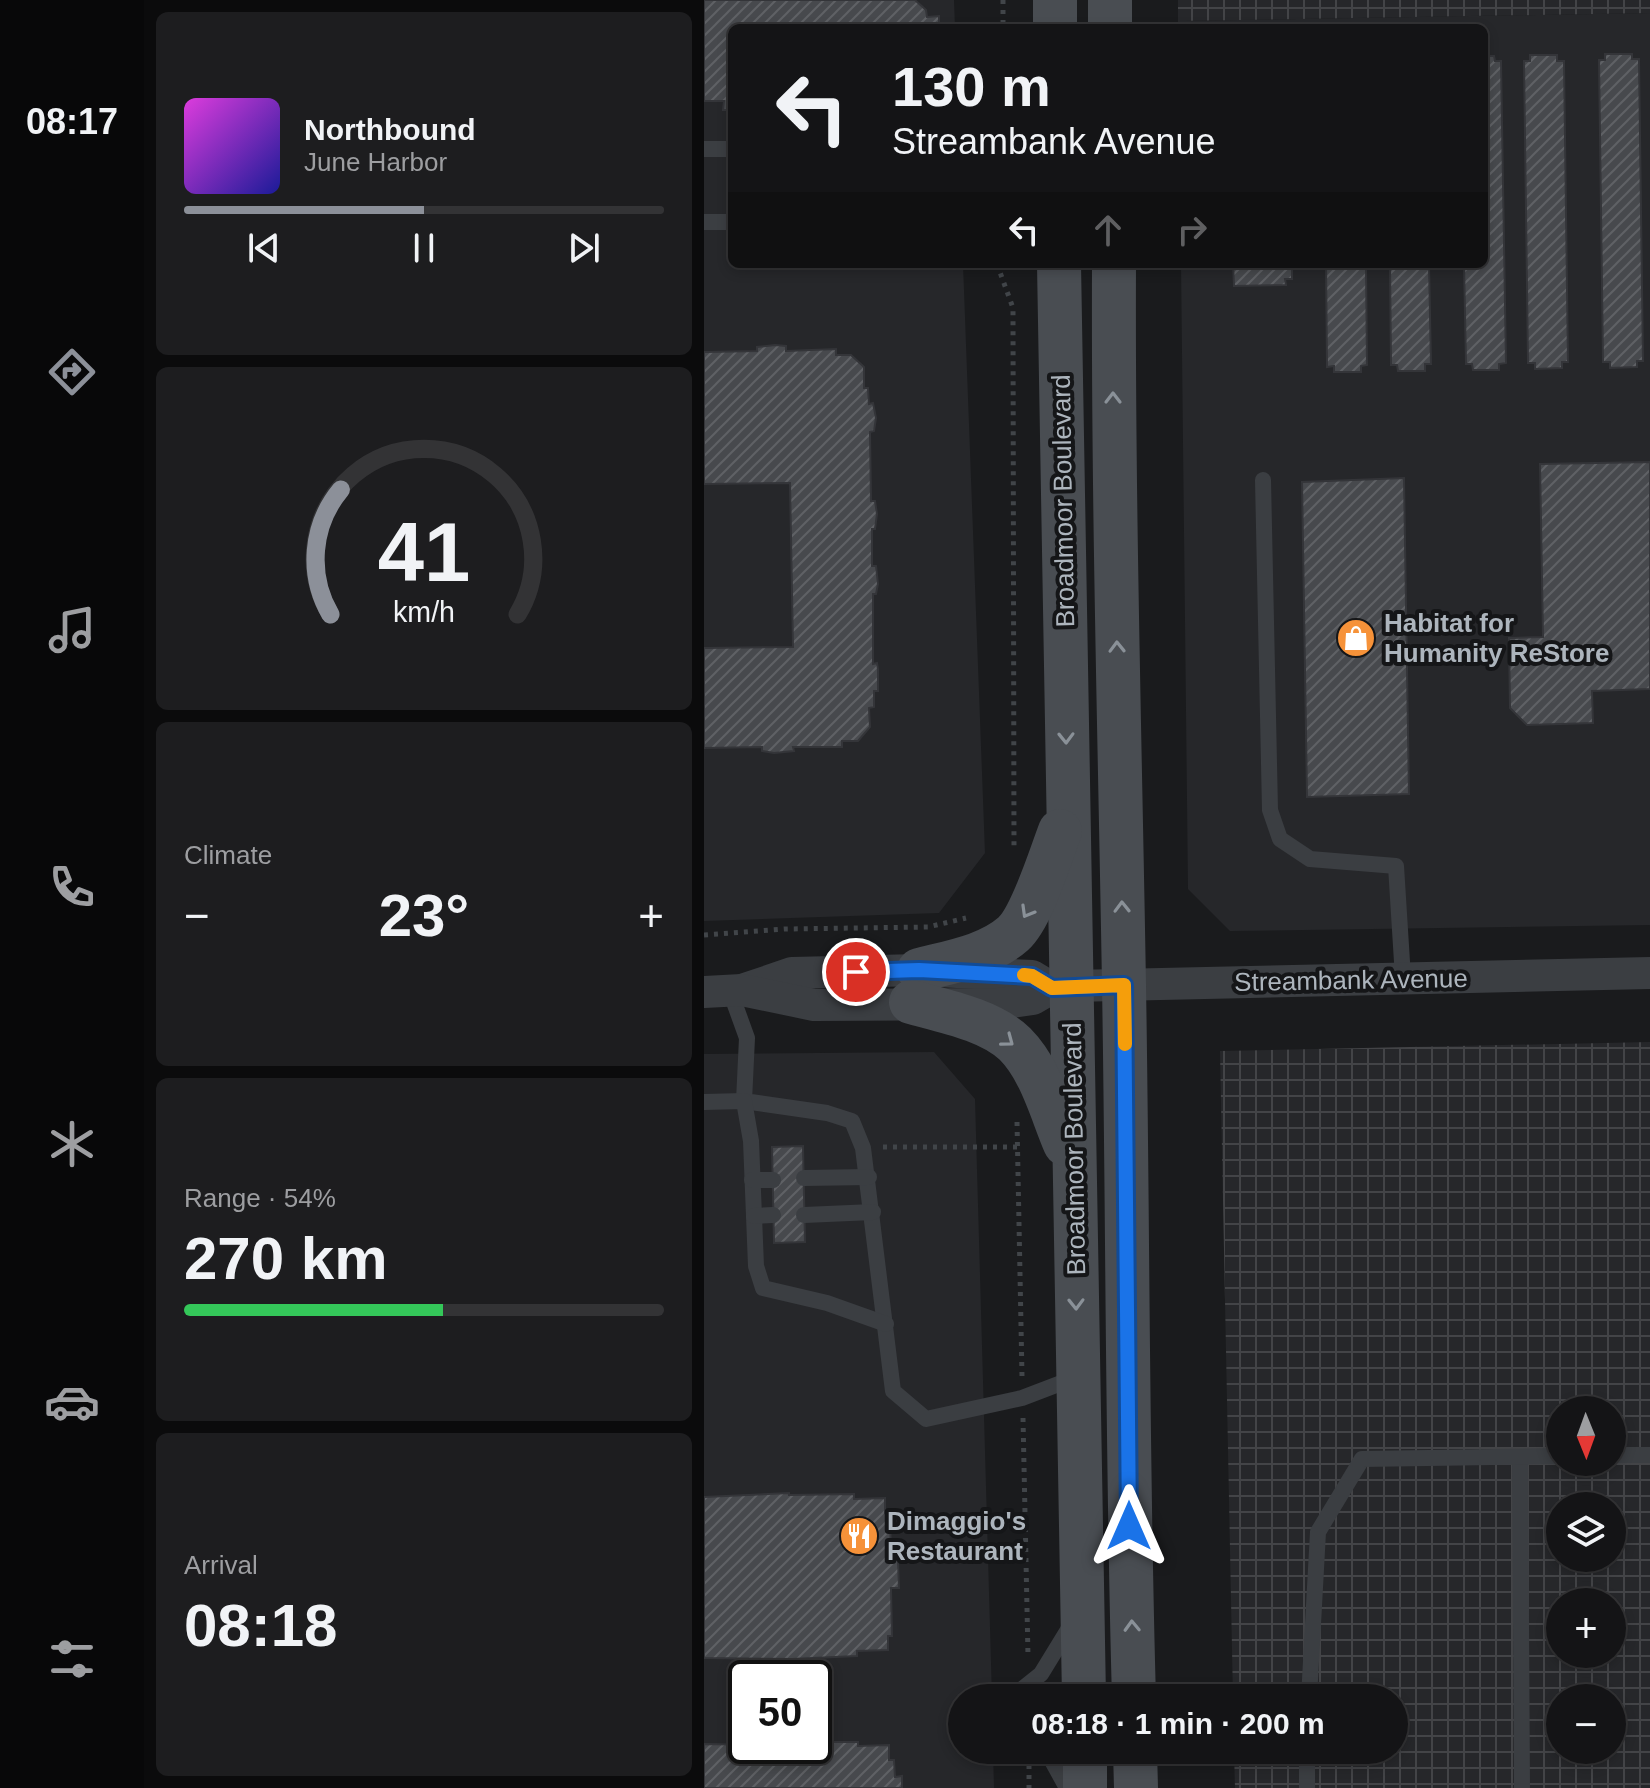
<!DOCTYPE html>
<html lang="en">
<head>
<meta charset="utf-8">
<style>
  body { margin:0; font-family:Arial,sans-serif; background:#1d1d1f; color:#f1f3f6; height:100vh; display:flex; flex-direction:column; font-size:30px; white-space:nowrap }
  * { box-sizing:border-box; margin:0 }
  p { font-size:26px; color:#9d9ea1 }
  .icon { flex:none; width:44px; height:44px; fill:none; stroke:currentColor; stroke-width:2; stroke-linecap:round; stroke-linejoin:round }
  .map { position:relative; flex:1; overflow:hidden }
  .drawer { display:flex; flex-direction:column; gap:12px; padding:12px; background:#0b0b0c; width:560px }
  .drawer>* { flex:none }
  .banner { position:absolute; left:24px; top:24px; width:760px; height:244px; border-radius:12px; box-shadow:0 4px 12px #0003,0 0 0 2px #333335; background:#141416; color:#f1f3f6; overflow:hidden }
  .needle { width:52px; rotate:179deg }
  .buttons { position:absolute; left:842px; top:1396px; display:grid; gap:16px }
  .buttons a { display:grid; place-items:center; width:80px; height:80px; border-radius:50%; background:#141416; box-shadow:0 4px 12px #0003,0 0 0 2px #333335; font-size:40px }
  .speed { position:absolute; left:24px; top:1660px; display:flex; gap:16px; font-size:40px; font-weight:700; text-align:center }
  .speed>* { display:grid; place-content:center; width:104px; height:104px; border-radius:50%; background:#141416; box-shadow:0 4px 12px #0003,0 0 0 2px #333335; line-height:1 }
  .speed .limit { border:4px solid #111; border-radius:12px; background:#fff; color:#111 }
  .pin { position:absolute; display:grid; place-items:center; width:68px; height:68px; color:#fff; margin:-34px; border:4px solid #fff; border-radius:50%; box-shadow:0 2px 8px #0007 }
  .me { position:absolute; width:88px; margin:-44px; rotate:0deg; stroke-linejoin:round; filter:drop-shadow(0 0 6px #0008) }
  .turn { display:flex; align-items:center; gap:28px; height:168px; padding:0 32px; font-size:36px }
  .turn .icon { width:104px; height:104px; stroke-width:2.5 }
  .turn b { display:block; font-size:56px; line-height:68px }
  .lanes { display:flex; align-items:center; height:76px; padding:0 32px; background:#0003; justify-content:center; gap:40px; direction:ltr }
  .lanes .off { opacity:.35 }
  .big { font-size:60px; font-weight:600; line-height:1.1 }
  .drawer .tile { flex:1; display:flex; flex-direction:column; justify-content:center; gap:12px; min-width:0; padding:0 28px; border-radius:12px; background:#1d1d1f }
  .drawer .dial { align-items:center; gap:0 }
  .dial svg { height:208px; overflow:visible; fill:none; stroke:#333335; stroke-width:7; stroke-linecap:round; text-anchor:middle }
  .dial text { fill:#f1f3f6; stroke:none }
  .song { display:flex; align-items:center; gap:24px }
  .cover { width:96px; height:96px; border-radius:12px; background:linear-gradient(135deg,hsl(300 70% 55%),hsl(240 70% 35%)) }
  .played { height:8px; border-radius:4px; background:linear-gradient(90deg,#8c9099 50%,#333335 50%) }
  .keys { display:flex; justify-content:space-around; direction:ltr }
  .heat { display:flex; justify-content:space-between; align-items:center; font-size:44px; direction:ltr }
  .charge { height:12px; border-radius:6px; background:linear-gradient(90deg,#34c759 54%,#333335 0) }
  .trip { position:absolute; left:244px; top:1684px; width:460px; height:80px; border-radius:40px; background:#141416; box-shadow:0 4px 12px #0003,0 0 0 2px #333335; font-weight:600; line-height:80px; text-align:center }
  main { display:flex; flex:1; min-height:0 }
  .tabs { display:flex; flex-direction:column; width:144px; justify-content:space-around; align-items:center; background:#080809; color:#9d9ea1 }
  .tabs .icon { width:56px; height:56px }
  .tabs .selected { color:#8c9099 }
  .tabs b { font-size:36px; color:#f1f3f6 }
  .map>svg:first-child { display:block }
  .built { fill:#26272a; fill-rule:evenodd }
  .industrial { fill:url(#industrial-grid); fill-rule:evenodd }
  .building { fill:url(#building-hatch); stroke:#343539; stroke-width:2 }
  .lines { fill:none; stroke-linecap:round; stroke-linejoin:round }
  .path { stroke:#414549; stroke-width:5; stroke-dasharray:4 6; stroke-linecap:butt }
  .lane { stroke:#3b3e42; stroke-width:16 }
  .street { stroke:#3b3e42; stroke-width:32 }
  .secondary { stroke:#494d52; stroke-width:44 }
  .oneway { stroke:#8a9198 }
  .route-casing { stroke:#114b97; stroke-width:20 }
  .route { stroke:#1a73e8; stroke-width:14 }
  .slow { stroke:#f59e0b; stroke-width:14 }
  .labels { text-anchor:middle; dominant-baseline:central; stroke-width:8; stroke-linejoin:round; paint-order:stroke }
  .street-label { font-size:26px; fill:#adb5bd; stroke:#151618 }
  .poi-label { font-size:26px; font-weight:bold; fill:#adb5bd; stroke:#151618; text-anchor:start }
</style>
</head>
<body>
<main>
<nav class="tabs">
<b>08:17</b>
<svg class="icon selected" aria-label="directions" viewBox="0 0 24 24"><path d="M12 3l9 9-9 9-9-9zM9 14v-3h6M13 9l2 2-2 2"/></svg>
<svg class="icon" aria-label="music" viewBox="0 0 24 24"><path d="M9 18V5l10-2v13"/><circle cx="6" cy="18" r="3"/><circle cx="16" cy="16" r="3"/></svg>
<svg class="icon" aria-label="phone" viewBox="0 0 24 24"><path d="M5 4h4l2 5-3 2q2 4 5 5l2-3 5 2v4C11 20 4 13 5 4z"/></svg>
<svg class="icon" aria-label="climate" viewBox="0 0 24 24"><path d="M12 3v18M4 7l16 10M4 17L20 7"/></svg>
<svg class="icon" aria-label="car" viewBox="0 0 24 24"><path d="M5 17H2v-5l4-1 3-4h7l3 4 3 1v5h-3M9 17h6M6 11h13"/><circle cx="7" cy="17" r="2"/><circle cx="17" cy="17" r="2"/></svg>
<svg class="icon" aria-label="filters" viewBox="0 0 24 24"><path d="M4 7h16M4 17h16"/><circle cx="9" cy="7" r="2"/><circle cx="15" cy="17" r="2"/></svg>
</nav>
<section class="drawer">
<div class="tile">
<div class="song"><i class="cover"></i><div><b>Northbound</b><p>June Harbor</p></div></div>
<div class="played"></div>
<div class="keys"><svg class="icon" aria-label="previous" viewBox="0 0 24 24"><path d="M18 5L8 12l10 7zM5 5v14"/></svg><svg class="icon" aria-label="pause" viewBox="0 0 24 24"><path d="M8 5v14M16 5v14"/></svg><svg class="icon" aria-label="next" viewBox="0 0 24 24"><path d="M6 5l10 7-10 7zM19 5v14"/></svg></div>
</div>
<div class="tile dial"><svg viewBox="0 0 100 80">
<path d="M14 69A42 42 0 1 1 86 69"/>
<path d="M14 69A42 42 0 0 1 18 21" stroke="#8c9099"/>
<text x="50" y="56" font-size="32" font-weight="700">41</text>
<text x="50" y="72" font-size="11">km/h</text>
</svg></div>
<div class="tile"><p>Climate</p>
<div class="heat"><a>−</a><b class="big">23°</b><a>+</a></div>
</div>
<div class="tile"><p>Range · 54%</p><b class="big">270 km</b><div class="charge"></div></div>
<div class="tile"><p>Arrival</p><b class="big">08:18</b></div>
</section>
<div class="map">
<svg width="946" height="1788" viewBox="0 0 946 1788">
  <defs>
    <pattern id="industrial-grid" width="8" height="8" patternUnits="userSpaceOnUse" patternTransform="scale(2)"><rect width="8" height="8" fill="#26272a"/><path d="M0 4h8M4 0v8" fill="none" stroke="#434447"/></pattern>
    <pattern id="building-hatch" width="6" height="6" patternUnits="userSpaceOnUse" patternTransform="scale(2)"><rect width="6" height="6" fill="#47494d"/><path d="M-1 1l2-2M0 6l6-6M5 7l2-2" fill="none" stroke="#5f6165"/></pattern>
  </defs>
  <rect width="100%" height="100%" fill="#1a1b1d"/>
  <!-- built -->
  <g class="built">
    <polygon points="0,0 250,0 251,28 28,28 28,264 259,264 281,853 235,913 0,921"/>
    <polygon points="946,13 946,925 526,931 484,889 477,264 780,264 780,28 474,28 474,21"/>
    <path d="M230 1052 271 1099 288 1698H258V1750H289L290 1788H0V1054ZM42 1678H110V1746H42Z"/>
  </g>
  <!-- industrial -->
  <g class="industrial">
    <polygon points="474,0 946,0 946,13 474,21"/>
    <path d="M946 1042V1788H531L530 1750H690V1698H529L516 1051ZM856 1410H908V1462H856ZM856 1506H908V1558H856ZM856 1602H908V1654H856ZM856 1698H908V1750H856Z"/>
  </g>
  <!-- building -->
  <g class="building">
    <polygon points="0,0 211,0 222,10 223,17 235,16 235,28 28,28 28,110 19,110 20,101 0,101"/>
    <polygon points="901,54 928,54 928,59 935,59 939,361 933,361 933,367 906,368 906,362 899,362 895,60 901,60"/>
    <polygon points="826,55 853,55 853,61 860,61 864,362 858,362 858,368 831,369 831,363 824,363 820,61 826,61"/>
    <polygon points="780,56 790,56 791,61 797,61 802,363 795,364 795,370 769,370 768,364 762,364 760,264 780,264"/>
    <polygon points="529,264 588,264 588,279 581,279 582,285 530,286"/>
    <polygon points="622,264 662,264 663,365 657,366 657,372 630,372 630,366 623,367"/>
    <polygon points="686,264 725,264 727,364 721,364 721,371 694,371 693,365 687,365"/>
    <polygon points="71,345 82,346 82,351 132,349 132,355 147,355 160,367 160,388 164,388 165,404 169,403 172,418 170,431 166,432 167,501 171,501 173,514 171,529 168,529 168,566 172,566 174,584 172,594 169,594 169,664 173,663 174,669 174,691 170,691 170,707 165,708 166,727 154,741 138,741 138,747 89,747 90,751 70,753 58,751 58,747 0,748 0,648 89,647 86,483 0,484 0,352 53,351 53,347"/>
    <polygon points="946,462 946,689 888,691 889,723 823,725 806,708 805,638 839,637 836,464"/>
    <polygon points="700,478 705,794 603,797 598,482"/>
    <polygon points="99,1146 101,1242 70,1243 68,1147"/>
    <polygon points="85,1493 85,1495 150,1494 150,1499 181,1498 181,1513 186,1512 187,1560 194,1560 195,1588 187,1588 188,1636 184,1636 184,1650 153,1651 153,1656 88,1659 0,1658 0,1497"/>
    <polygon points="110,1742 154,1742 154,1746 185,1745 185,1760 190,1760 191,1777 198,1776 198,1788 0,1788 0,1744 110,1746"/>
  </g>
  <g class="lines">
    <!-- path -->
    <g class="path">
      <polyline points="299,0 299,28"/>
      <polyline points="293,264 309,308 310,851"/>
      <polyline points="0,935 81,929 224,927 262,918"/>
      <polyline points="313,1122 318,1376"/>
      <polyline points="179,1147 314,1147"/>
      <polyline points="319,1418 324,1656"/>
      <polyline points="325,1765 325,1788"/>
    </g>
    <!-- lane -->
    <g class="lane">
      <polyline points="0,149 28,149"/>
      <polyline points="0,222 28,222"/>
      <polyline points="559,480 566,810 576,839 606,859 692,866 699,978"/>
      <polyline points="26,991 43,1038 40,1101 123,1113 148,1121 159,1148 189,1391 222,1419 318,1398 373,1377"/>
      <polyline points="0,1102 40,1101 47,1141 52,1266 59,1288 123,1303 182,1324"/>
      <polyline points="100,1178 165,1177"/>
      <polyline points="48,1180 69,1180"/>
      <polyline points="100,1215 169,1212"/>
      <polyline points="50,1216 69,1215"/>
      <polyline points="908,1455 946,1455"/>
      <polyline points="816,1457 818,1788"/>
      <polyline points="307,1698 337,1674 367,1625"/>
      <polyline points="605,1698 614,1532 658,1459 856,1456"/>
      <polyline points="342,1750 363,1788"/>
      <polyline points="603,1788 603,1750"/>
    </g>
    <!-- street -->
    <g class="street">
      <polyline points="41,989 88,973 215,970 328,976 348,988"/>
      <polyline points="0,992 38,990 110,1005 294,1004 329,999 348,988 368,986 946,973"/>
    </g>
    <!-- secondary -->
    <g class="secondary">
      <polyline points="351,0 351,28"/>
      <polyline points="406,0 406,28"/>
      <polyline points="355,264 380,1698"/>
      <path d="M410 264C409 504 416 744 420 985 424 1222 423 1460 430 1698"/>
      <path d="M215 970C246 962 284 956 309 934 328 917 346 857 356 831"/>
      <path d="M207 1002C240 1011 286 1020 311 1044 337 1070 347 1111 361 1144"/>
      <polyline points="381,1750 381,1788"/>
      <polyline points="431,1750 432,1788"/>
    </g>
  </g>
  <!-- one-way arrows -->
  <defs><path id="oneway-chevron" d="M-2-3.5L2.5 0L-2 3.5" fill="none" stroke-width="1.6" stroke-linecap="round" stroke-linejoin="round" transform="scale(2)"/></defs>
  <g class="oneway">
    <use href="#oneway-chevron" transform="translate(409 398) rotate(-90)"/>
    <use href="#oneway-chevron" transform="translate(413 647) rotate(-91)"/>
    <use href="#oneway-chevron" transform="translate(362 738) rotate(89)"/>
    <use href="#oneway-chevron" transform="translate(418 907) rotate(-91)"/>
    <use href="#oneway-chevron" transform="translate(323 912) rotate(120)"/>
    <use href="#oneway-chevron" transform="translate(304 1041) rotate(37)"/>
    <use href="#oneway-chevron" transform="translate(372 1304) rotate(89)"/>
    <use href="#oneway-chevron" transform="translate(428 1626) rotate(-92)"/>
  </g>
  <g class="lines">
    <defs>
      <polyline id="route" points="152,972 215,970 328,976 348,988 420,985 425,1526"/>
    </defs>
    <!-- route casing -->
    <use href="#route" class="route-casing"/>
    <!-- route -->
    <use href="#route" class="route"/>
    <!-- slow -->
    <polyline class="slow" points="320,975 328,976 348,988 420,985 421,1044"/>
  </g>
  <!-- icons -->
  <defs>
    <symbol id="shop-disc" viewBox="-11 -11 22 22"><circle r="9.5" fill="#f69239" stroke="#151618"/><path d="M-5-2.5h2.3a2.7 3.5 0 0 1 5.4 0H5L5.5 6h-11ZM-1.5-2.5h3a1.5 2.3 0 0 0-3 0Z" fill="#fff"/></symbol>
    <symbol id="restaurant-disc" viewBox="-11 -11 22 22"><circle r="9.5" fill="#f69239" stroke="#151618"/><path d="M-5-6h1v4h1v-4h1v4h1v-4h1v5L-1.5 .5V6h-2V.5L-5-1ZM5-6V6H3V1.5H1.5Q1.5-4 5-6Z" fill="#fff"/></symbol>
  </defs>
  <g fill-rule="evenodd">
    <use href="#shop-disc" x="630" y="616" width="44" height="44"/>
    <use href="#restaurant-disc" x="133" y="1514" width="44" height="44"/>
  </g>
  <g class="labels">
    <!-- street labels -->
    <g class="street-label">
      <text transform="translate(359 501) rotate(-91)">Broadmoor Boulevard</text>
      <text transform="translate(647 980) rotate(-1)">Streambank Avenue</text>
      <text transform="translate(370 1149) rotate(-91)">Broadmoor Boulevard</text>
    </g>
    <!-- poi labels -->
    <g class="poi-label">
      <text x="680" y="623">Habitat for<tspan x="680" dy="30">Humanity ReStore</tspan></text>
      <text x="183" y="1521">Dimaggio's<tspan x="183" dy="30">Restaurant</tspan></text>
    </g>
  </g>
</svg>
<div class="buttons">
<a><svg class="needle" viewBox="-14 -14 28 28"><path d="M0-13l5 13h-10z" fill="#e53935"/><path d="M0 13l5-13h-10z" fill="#9d9ea1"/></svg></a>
<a><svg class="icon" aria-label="layers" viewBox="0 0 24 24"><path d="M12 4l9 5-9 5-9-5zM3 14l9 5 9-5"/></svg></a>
<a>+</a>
<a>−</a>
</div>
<div class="speed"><div class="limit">50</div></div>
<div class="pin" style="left:152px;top:972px;background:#d93025"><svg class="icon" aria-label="arrive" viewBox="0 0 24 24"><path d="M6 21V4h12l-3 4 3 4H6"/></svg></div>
<svg class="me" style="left:425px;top:1526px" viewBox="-20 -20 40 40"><path d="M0-17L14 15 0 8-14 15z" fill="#1a73e8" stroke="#fff" stroke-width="4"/></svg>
<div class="trip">08:18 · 1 min · 200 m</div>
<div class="banner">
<div class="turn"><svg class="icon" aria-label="left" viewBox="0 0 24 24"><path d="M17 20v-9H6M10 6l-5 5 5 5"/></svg><div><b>130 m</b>Streambank Avenue</div></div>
<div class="lanes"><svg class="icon" aria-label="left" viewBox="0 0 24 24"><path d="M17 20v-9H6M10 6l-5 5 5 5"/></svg><svg class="icon off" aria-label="ahead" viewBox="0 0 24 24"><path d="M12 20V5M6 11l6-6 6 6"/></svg><svg class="icon off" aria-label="right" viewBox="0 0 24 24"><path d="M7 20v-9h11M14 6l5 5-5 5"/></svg></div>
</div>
</div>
</main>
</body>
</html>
